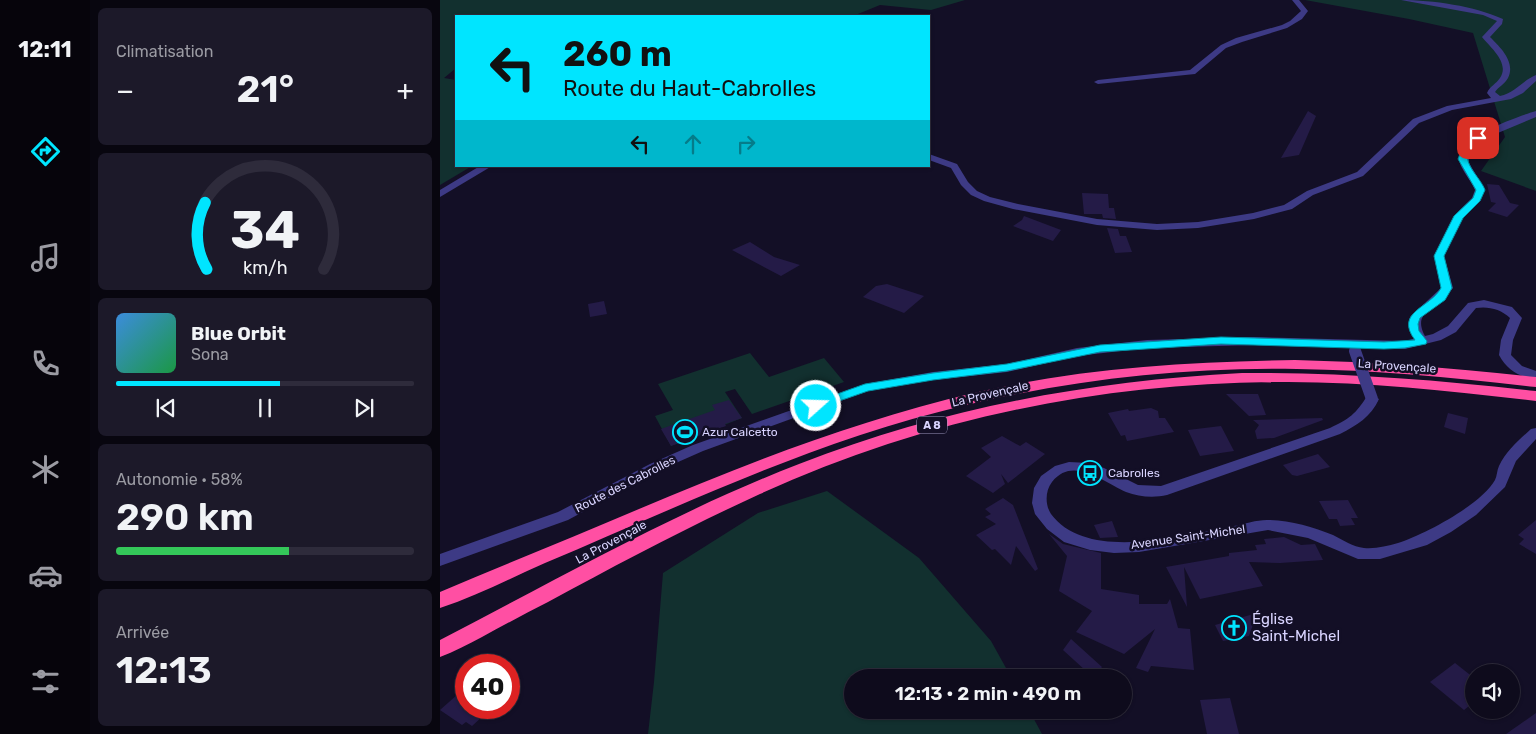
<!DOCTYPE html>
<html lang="fr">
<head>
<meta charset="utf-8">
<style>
  body { margin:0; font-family:Rubik,sans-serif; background:#1c1929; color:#f1f3f6; height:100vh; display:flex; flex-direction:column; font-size:19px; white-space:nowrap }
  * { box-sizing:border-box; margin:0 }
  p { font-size:16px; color:#9b9ba3 }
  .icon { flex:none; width:28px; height:28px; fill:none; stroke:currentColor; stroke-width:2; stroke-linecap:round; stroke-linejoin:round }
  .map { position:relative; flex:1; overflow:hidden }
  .sheet { display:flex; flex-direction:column; gap:8px; padding:8px; background:#08060f; width:350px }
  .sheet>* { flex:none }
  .hud { position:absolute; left:15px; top:15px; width:475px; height:152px; border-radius:0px; box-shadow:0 1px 4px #0004,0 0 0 1px #2e2b3b; background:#00e5ff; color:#111; overflow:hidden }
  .fabs { position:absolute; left:1025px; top:664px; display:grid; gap:10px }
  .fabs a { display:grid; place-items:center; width:55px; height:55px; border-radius:50%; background:#0e0b1c; box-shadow:0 1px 4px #0004,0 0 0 1px #2e2b3b; font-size:25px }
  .speed { position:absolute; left:15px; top:654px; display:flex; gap:10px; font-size:25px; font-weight:700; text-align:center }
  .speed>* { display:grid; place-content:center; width:65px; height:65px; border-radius:50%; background:#0e0b1c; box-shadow:0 1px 4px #0004,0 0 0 1px #2e2b3b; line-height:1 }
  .speed .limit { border:8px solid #d22; background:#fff; color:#111 }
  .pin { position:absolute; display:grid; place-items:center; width:42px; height:42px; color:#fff; margin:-21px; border-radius:10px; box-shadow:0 2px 8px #0006 }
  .me { position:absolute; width:55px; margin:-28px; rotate:70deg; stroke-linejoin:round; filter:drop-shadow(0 0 4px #0008) }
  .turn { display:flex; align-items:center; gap:18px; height:105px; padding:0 25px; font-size:22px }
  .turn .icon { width:65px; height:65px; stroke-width:2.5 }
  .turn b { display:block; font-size:35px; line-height:42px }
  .lanes { display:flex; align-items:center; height:48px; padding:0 25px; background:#0003; justify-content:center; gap:25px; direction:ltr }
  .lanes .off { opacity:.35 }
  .big { font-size:38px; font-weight:600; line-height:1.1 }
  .sheet .card { flex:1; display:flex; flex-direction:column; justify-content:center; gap:8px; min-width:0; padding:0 18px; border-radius:8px; background:#1c1929 }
  .sheet .dial { align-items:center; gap:0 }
  .dial svg { height:130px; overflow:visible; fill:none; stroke:#2e2b3b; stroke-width:7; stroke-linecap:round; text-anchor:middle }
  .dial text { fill:#f1f3f6; stroke:none }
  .song { display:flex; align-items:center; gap:15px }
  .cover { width:60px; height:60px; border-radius:8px; background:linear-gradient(135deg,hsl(210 70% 55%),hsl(140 70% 35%)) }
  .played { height:5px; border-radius:2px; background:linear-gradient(90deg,#00e5ff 55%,#2e2b3b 55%) }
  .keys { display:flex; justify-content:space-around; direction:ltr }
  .heat { display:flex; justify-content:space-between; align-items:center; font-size:28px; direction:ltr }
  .charge { height:8px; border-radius:4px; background:linear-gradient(90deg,#34c759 58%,#2e2b3b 0) }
  .trip { position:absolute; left:404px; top:669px; width:288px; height:50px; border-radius:25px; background:#0e0b1c; box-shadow:0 1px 4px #0004,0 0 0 1px #2e2b3b; font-weight:600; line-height:50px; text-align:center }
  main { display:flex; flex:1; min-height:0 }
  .dock { display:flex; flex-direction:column; width:90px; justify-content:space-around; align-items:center; background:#06040b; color:#9b9ba3 }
  .dock .icon { width:35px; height:35px }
  .dock .active { color:#00e5ff }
  .dock b { font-size:22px; color:#f1f3f6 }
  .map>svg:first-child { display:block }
  .green { fill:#12302f }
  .building { fill:#241b47 }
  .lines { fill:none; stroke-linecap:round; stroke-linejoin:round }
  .minor { fill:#3d3a85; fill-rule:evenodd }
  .tertiary { fill:#3d3a85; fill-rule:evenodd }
  .motorway { fill:#ff4fa3; fill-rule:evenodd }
  .minor-bridge { stroke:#3d3a85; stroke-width:12 }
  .route { fill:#00e5ff; stroke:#0095a6 }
  .labels { text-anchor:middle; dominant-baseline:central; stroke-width:5; stroke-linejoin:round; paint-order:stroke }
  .shield { fill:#130f26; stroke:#9e99be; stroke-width:1 }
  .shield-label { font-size:11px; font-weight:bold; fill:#d9d4ff }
  .street-label { font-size:12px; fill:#d9d4ff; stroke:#130f26 }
  .poi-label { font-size:12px; fill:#d9d4ff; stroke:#130f26; text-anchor:start }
  .near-poi-label { font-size:15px; fill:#d9d4ff; stroke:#130f26; text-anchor:start }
</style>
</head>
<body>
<main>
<nav class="dock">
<b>12:11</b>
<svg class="icon active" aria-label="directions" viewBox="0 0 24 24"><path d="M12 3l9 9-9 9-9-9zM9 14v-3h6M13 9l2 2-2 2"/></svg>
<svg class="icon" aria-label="music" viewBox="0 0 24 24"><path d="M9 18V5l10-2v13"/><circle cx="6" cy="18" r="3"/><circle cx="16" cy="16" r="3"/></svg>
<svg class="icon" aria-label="phone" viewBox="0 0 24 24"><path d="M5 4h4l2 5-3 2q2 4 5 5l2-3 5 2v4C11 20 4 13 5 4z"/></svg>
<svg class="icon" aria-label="climate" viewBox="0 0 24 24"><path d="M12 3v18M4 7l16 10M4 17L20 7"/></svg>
<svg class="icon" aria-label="car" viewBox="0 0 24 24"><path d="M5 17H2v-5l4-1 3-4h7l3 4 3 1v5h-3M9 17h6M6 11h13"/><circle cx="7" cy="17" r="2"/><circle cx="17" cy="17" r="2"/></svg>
<svg class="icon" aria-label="filters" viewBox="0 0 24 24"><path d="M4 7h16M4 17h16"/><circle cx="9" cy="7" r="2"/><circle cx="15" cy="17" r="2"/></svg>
</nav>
<section class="sheet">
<div class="card"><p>Climatisation</p>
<div class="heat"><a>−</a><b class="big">21°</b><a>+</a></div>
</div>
<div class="card dial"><svg viewBox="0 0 100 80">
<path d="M14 69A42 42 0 1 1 86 69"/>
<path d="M14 69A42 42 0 0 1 13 28" stroke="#00e5ff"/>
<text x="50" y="56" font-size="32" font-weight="700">34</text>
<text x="50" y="72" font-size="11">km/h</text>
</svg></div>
<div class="card">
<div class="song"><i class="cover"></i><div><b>Blue Orbit</b><p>Sona</p></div></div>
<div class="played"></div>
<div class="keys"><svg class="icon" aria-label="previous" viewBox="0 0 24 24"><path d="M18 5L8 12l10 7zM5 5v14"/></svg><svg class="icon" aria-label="pause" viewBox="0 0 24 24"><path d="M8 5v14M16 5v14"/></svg><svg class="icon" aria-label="next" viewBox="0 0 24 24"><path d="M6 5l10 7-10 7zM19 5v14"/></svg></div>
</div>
<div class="card"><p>Autonomie · 58%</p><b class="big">290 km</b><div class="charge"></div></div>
<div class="card"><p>Arrivée</p><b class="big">12:13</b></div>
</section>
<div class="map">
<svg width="1096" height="734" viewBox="0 0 1096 734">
  <rect width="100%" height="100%" fill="#130f26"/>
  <!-- green -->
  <g class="green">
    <polygon points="0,0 525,0 491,10 440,5 413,16 16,16 16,68 4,78 16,80 16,166 32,166 0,185"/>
    <polygon points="865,0 1096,0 1096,191 1041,171 1065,137 1033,33 969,19"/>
    <polygon points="310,353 329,377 384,358 404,382 312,414 295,389 285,392 302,418 231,446 215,416 233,410 218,384"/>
    <polygon points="387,491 479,558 551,641 571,677 412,678 412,710 589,710 602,734 208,734 214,682 223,573 318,513"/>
  </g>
  <!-- building -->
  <g class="building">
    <polygon points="868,111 876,116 859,155 841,158"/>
    <polygon points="1047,184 1059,185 1070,203 1079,205 1067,217 1048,211 1056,203 1051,202"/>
    <polygon points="642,193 668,194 669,208 674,208 676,219 663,218 662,214 644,214"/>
    <polygon points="584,216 621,230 613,241 573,226 582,220"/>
    <polygon points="667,228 678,229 680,236 686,236 692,252 675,253"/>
    <polygon points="310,242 334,257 360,265 341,276 292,250"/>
    <polygon points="447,284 484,296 464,313 423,297 436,286"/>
    <polygon points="164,301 167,314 150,317 148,304"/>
    <polygon points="786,394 818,394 826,415 809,416"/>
    <polygon points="289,400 302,418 285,424 286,426 231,446 221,429 275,410 272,405"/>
    <polygon points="711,408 718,411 719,418 725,418 734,432 687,441 685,435 681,436 668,413 688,409 689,411"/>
    <polygon points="1008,413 1028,418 1025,434 1004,427"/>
    <polygon points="882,418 883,420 834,438 817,439 815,431 819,425 813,420"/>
    <polygon points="781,426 794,451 760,456 748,430"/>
    <polygon points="562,436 580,446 586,442 605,454 568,483 561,474 565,484 553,493 526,476 551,457 541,448"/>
    <polygon points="878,454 890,467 857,476 852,475 843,465"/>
    <polygon points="563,498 573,505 598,569 595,571 576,546 571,565 555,549 552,550 536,535 556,524 545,517 551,514 545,509"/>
    <polygon points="908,500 918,518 911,518 915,525 900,526 897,519 889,519 879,501"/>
    <polygon points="1096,520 1096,554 1079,544 1084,539 1078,535"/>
    <polygon points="672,521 678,537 660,538 654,525"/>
    <polygon points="609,534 623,544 661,553 661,589 699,595 699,604 727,604 730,599 738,628 750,629 754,670 711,666 708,672 696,668 715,629 684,654 636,632 652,611 619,591 627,556"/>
    <polygon points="844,537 861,545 875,544 883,560 840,563 809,562 823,586 760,599 744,567 747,607 726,567 789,556 789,553 817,550 815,545 826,544 824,539"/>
    <polygon points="817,613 809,636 783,641 775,625"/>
    <polygon points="631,639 662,667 656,674 648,668 645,670 623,650"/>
    <polygon points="1015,663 1034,678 1034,702 1024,710 990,682"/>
    <polygon points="26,687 26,708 41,708 37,711 43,716 32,726 26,722 22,725 0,710"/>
    <polygon points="790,698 799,734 767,734 760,700"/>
    <polygon points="1096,713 1096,734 1066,734"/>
  </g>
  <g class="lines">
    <!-- minor -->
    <g class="minor">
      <polygon points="852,0 859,0 868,11 862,19 847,28 802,42 786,48 755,74 658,84 654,82 658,80 750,70 781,45 796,38 842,25 850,21 861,11"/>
      <path d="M961 0C993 0 1034 6 1063 19L1062 24 1050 37C1060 47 1076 62 1068 78 1065 84 1058 87 1055 92L1060 96C1075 93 1083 80 1096 75V81L1083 93 1071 99 1012 110 979 123 923 176 873 195 852 209 814 219 758 228 717 230 657 225 573 209 544 201 531 195 521 185 511 168 489 160V154L517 164 528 182 537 191 550 197 578 204 657 219 717 224 758 222 813 213 844 205 867 191 917 172 973 119 1007 106 1051 98 1047 93C1050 86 1056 84 1060 78 1070 63 1051 48 1042 37L1057 21 1043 15Z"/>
      <path d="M1096 111V117L1041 140 1029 152V163L1045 190 1040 201 1023 217 1004 256 1013 288C996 311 968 311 988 341L982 345 978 344C972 335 967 328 970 317L1001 288 994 256 1014 216 1032 198 1035 190C1031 180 1020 169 1019 159 1017 137 1079 116 1096 111Z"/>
      <polygon points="40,166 52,166 0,197 0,190"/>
      <path d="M932 395 939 399C931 417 917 425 900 434L727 495C714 498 699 497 686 492 665 483 633 455 612 482 605 491 605 505 611 514 647 563 744 535 794 526 805 524 816 520 827 520 849 520 873 527 893 535 903 540 913 547 924 548 936 549 947 546 958 543 984 535 1042 504 1055 480 1057 476 1057 470 1059 466 1066 451 1079 440 1091 429L1096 428V439L1076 461 1065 487 1036 515 1011 532 987 545 940 559H918L868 538 828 530 699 552 674 553 650 550 624 542 607 529 595 514 592 503 594 488 601 476 615 466 629 462 649 463 664 468 698 485 721 486 890 428C909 419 916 414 927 396Z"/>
    </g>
    <!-- tertiary -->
    <path class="tertiary" d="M1044 300 1072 307 1082 318 1073 340 1071 355 1082 366 1096 371V379C1079 377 1067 370 1059 355L1061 340 1070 318C1061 309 1048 306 1036 308L1016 332 1001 340 965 349 814 345 707 348 637 356 567 372 493 380 428 391 263 451 220 470 128 520 0 566V554L118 512 210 464 253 445 425 384 493 372 567 364 637 348 707 340 814 337 965 341 993 334 1008 326 1028 303Z"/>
    <!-- motorway -->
    <g class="motorway">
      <path d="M855 360C936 362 1015 368 1096 377V387C1016 378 937 370 857 369 690 366 525 395 369 453 280 486 193 526 105 563 71 578 36 596 0 608V592C66 564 133 537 199 509 308 463 418 420 534 393 639 368 747 362 855 360Z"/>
      <path d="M802 373C901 372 998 380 1096 391V401C1010 391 923 381 836 382 658 383 482 420 320 494 248 527 178 564 108 602 86 613 64 625 42 637 28 644 14 652 0 657V640C118 579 235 512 359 464 503 408 648 381 802 373Z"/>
    </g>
    <!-- minor-bridge -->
    <polyline class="minor-bridge" points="915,351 932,399"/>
  </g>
  <!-- route -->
  <path class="route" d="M1036 136 1042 138C1040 141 1036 142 1033 145 1017 160 1040 176 1045 190L1040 201 1023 218 1004 256 1012 288 1005 300 980 318 978 324 979 331 987 341 986 344 965 348 944 349 781 344 660 352 567 371 493 380 428 391 376 409 370 406 372 403 425 384 493 373 567 364 660 345 781 337 944 342 975 340C954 312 990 308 1001 288L994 256 1014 216 1033 198 1036 190 1018 159C1022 148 1026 143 1036 136Z"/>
  <!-- icons -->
  <defs>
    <symbol id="stadium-ring" viewBox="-11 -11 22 22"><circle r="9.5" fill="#130f26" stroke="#00e5ff" stroke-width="1.5"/><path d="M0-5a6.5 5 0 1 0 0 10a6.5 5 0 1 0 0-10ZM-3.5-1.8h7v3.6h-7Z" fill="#00e5ff"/></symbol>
    <symbol id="bus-ring" viewBox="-11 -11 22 22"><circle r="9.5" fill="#130f26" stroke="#00e5ff" stroke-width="1.5"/><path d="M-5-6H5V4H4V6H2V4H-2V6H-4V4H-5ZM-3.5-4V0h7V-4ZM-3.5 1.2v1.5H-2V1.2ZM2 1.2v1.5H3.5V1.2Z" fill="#00e5ff"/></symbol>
    <symbol id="church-ring" viewBox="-11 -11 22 22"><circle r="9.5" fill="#130f26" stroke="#00e5ff" stroke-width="1.5"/><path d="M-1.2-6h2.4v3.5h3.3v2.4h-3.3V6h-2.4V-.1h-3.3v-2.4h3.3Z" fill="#00e5ff"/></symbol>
  </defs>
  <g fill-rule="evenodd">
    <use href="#stadium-ring" x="231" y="418" width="28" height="28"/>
    <use href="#bus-ring" x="636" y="459" width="28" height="28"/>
    <use href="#church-ring" x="780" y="614" width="28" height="28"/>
  </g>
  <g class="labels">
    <!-- shield labels -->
    <rect class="shield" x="477" y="416.5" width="30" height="17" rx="4"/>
    <g class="shield-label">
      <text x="492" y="425">A 8</text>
    </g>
    <!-- street labels -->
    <g class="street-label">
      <text transform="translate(957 366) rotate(4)">La Provençale</text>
      <text transform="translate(550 394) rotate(-13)">La Provençale</text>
      <text transform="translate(185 484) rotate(-27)">Route des Cabrolles</text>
      <text transform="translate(748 537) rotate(-8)">Avenue Saint-Michel</text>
      <text transform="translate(171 542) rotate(-28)">La Provençale</text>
    </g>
    <!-- poi labels -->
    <g class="poi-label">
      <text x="262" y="432">Azur Calcetto</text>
      <text x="668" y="473">Cabrolles</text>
    </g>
    <!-- near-poi labels -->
    <g class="near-poi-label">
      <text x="812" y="619">Église<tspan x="812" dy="17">Saint-Michel</tspan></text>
    </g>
  </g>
</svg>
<div class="fabs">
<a><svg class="icon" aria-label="sound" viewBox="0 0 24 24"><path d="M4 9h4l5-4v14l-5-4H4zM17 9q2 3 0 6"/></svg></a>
</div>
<div class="speed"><div class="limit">40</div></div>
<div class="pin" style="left:1038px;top:138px;background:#d93025"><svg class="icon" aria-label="arrive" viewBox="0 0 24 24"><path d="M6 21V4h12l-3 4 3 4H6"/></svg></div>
<svg class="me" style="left:376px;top:406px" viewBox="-20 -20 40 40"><circle r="17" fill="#00e5ff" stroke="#fff" stroke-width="3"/><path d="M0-11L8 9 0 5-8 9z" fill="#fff"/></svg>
<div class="trip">12:13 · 2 min · 490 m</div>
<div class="hud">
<div class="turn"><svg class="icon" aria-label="left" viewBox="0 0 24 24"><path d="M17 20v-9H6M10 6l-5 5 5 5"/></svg><div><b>260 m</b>Route du Haut-Cabrolles</div></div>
<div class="lanes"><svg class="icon" aria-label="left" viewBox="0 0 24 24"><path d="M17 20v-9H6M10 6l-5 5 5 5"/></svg><svg class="icon off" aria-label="ahead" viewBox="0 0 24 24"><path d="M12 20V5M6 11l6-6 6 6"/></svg><svg class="icon off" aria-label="right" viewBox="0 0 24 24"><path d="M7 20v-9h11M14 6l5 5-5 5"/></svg></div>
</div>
</div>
</main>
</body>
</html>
